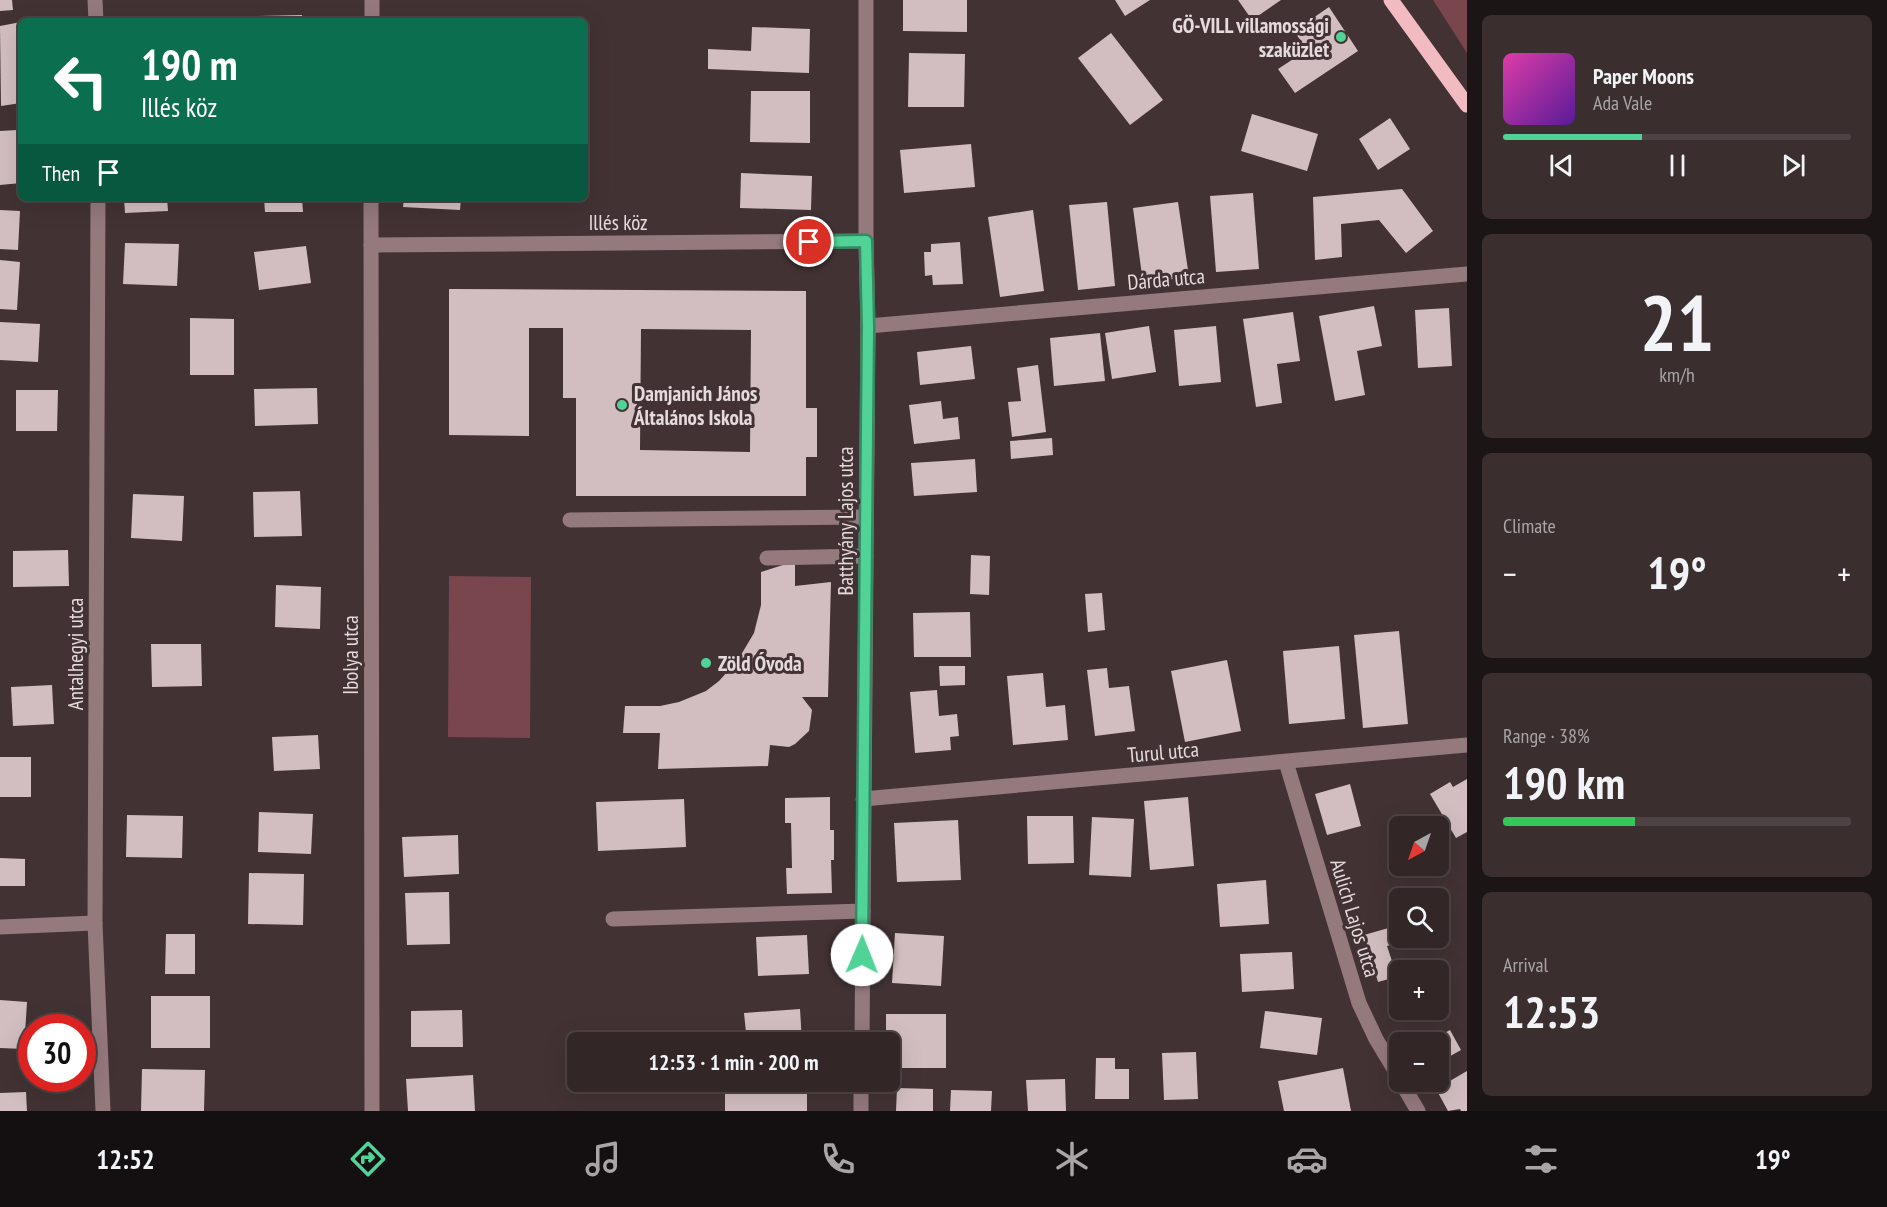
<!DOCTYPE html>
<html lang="en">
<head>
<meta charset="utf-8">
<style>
  body { margin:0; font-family:"PT Sans Narrow",sans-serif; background:#3a2e2f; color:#f1f3f6; height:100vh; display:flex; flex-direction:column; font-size:22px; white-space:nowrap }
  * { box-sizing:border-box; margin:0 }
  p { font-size:20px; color:#a8a5a7 }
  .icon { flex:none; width:33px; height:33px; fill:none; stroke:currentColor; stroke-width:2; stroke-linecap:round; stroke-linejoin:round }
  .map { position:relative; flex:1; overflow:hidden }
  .details { display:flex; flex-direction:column; gap:15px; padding:15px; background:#1c1515; width:420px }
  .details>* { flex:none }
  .banner { position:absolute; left:18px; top:18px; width:570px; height:183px; border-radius:9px; box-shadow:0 6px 24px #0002,0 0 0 2px #4d4344; background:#0b6e4f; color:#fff; overflow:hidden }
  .needle { width:39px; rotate:220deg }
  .tools { position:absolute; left:1389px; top:816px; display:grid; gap:12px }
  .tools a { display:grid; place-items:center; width:60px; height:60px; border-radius:9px; background:#322627; box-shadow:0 6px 24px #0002,0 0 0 2px #4d4344; font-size:30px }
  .speed { position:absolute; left:18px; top:1014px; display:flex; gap:12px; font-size:30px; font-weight:700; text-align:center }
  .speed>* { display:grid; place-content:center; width:78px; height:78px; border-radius:50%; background:#322627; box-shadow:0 6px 24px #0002,0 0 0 2px #4d4344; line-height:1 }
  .speed .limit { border:9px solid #d22; background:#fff; color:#111 }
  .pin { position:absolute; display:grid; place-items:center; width:51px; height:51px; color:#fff; margin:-26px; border:3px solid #fff; border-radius:50%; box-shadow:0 2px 6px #0007 }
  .me { position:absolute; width:66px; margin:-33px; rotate:1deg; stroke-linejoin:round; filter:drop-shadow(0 0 4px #0008) }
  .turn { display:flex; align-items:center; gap:21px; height:126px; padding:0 24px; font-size:27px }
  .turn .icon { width:78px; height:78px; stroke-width:2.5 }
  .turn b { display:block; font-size:42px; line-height:51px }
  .then { display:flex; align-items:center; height:57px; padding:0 24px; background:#0003; gap:12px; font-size:22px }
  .big { font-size:45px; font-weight:700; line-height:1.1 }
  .details .tile { flex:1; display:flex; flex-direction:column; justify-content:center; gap:9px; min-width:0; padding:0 21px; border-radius:9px; background:#3a2e2f }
  .details .dial { align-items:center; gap:0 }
  .dial b { font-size:78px; line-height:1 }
  .song { display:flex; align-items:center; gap:18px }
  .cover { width:72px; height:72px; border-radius:9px; background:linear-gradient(135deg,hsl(320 70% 55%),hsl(270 70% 35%)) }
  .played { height:6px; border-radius:3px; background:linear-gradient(90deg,#51d398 40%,#4d4344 40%) }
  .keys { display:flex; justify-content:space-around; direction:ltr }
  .heat { display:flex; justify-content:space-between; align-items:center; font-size:33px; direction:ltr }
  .charge { height:9px; border-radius:4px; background:linear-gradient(90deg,#34c759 38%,#4d4344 0) }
  .trip { position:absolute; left:567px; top:1032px; width:333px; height:60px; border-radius:9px; background:#322627; box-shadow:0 6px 24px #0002,0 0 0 2px #4d4344; font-weight:700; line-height:60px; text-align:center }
  .tabs { display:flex; height:96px; justify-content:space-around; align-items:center; background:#140f10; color:#a8a5a7 }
  .tabs .icon { width:42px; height:42px }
  .tabs .selected { color:#51d398 }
  .tabs b { font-size:27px; color:#f1f3f6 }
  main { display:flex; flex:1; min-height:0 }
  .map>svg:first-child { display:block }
  .green { fill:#79464e }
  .building { fill:#d2bec0; fill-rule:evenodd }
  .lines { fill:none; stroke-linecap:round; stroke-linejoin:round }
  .minor { stroke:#94797d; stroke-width:15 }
  .major { stroke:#f2bbc1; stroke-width:15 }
  .route-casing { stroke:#358963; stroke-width:15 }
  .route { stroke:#51d398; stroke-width:10 }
  .poi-dot { fill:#51d398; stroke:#423234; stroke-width:2 }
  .labels { text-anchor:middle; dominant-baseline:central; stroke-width:6; stroke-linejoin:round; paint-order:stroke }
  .poi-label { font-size:21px; font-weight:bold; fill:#e5dbdc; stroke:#423234; text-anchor:start }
  .street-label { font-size:21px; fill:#e5dbdc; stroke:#423234 }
</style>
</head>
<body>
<main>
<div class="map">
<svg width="1467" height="1111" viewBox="0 0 1467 1111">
  <rect width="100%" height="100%" fill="#423234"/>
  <!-- green -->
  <g class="green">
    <polygon points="1433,0 1467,0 1467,53"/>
    <polygon points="449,576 531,577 530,738 448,737"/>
  </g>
  <!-- building -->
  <g class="building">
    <polygon points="0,0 12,0 13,10 0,11"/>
    <polygon points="903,0 967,0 967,32 903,31"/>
    <polygon points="1115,0 1150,0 1125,16"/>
    <polygon points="1238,0 1281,0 1252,20"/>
    <polygon points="1329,7 1358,51 1295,93 1278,69 1307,50 1294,31"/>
    <polygon points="302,15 303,21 258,21 258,16"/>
    <polygon points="21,22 21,103 1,106 0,26"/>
    <polygon points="752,27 810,29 809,73 708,69 708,49 751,51"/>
    <polygon points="1111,33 1163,100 1130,125 1078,58"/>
    <polygon points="909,53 965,54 964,107 908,107"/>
    <polygon points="751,91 810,91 810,143 750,142"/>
    <polygon points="1252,114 1318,134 1307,171 1241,151"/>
    <polygon points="1390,118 1410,149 1378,170 1359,139"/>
    <polygon points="17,130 21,183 0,185 0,131"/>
    <polygon points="971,144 975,187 904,193 900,150"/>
    <polygon points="741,173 812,176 811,210 740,208"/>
    <polygon points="1402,189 1433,231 1406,253 1379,220 1341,224 1342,257 1315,260 1313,197"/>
    <polygon points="1253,193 1259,269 1216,272 1210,196"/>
    <polygon points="124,198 167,198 168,211 125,213"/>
    <polygon points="264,198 302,198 303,212 265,212"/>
    <polygon points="404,198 461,198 460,210 403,207"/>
    <polygon points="1107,202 1115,286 1078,290 1069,205"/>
    <polygon points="1178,202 1189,277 1143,283 1133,208"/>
    <polygon points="0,210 20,211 18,250 0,249"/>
    <polygon points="1033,210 1044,291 1000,297 988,217"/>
    <polygon points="960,242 963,284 933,285 932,275 925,276 924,252 931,252 931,244"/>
    <polygon points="125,243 179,244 177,286 123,284"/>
    <polygon points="306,246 311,283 259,290 254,252"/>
    <polygon points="0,260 20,262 17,310 0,309"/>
    <path d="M449 289 806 291V408H817V457H806V496H576V398H563V328H529V436L449 435ZM641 329 751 330 750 452 640 450Z"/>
    <polygon points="1374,306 1382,346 1357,351 1365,395 1335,401 1319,316"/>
    <polygon points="1449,308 1452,366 1418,368 1415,310"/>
    <polygon points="1293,312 1300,361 1277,364 1282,403 1256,407 1243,319"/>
    <polygon points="190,318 234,319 234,375 190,375"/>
    <polygon points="0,322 40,324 38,362 0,360"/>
    <polygon points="1149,326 1156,372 1112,379 1105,333"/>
    <polygon points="1216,326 1221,382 1179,386 1174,330"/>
    <polygon points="1100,333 1105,381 1054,386 1050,338"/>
    <polygon points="971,346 975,379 920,385 917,352"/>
    <polygon points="1038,365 1046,432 1012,437 1008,402 1021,401 1017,368"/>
    <polygon points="317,388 318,424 255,426 254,389"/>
    <polygon points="16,390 58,390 57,431 16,431"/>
    <polygon points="941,401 943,419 958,417 960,439 914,444 909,405"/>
    <polygon points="1052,438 1053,455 1011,459 1010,441"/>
    <polygon points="975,459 977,492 914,496 911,463"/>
    <polygon points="300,491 302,536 254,537 253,492"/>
    <polygon points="133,494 184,496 182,541 131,538"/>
    <polygon points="68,550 69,586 13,587 13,551"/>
    <polygon points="971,555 990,556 989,595 970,594"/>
    <polygon points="795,561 795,586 831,582 828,697 802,697 812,710 809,731 795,744 789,747 770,745 768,766 658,769 660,733 623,733 625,706 660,706 679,702 706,691 719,681 738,660 754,633 761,605 761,572"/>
    <polygon points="276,585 321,587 320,629 275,627"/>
    <polygon points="1102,593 1105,630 1088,632 1085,594"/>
    <polygon points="970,612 971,657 914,657 913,613"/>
    <polygon points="1399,631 1408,724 1363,728 1354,635"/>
    <polygon points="151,644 201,644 202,686 152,687"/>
    <polygon points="1339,646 1345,719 1289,724 1283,651"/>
    <polygon points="1227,660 1241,731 1185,742 1171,671"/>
    <polygon points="939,666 965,666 965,685 940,686"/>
    <polygon points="1107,668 1109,688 1129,686 1135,731 1095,736 1087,670"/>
    <polygon points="1043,673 1046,707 1065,705 1068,740 1013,745 1007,676"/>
    <polygon points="52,685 54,724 13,726 11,687"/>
    <polygon points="937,690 939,716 957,714 959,736 950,737 951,750 915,753 910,692"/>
    <polygon points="318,735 320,769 274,771 272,737"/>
    <rect x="0" y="757" width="31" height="40"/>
    <polygon points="1467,779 1467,832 1456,838 1430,794 1450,782 1453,787"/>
    <polygon points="1350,784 1361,826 1327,835 1315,794"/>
    <polygon points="830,797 830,830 834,830 834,860 831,860 832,893 787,894 786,868 792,868 791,823 785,823 785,798"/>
    <polygon points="1188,797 1194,866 1150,870 1144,801"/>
    <polygon points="684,799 686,847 598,851 596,802"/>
    <polygon points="259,812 313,814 311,854 258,852"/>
    <polygon points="127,815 183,816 182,858 126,857"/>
    <polygon points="1027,816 1073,816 1074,863 1028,864"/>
    <polygon points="1092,817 1134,819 1131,877 1089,875"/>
    <polygon points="958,820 961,880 897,882 894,823"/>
    <polygon points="458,835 459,874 404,877 402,837"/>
    <polygon points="0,858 25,859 25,886 0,886"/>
    <polygon points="249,873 304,874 303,925 248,924"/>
    <polygon points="1266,880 1269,924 1220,927 1217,884"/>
    <polygon points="449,892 450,944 407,945 405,893"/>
    <polygon points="1392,927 1397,943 1387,946 1392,961 1402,958 1406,970 1400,970 1400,976 1378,982 1364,935"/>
    <polygon points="895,933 944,936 941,986 892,983"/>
    <polygon points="166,934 195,934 195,974 165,974"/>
    <polygon points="807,935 809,974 758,976 756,937"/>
    <polygon points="1292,952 1294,989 1242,992 1240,954"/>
    <rect x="151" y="996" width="59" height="52"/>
    <polygon points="0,1000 27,1002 24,1049 0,1048"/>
    <polygon points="800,1009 802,1042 747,1042 744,1013"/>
    <polygon points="462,1010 463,1047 411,1047 411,1011"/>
    <polygon points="1265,1011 1322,1018 1317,1055 1260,1048"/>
    <polygon points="886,1014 946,1014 946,1068 890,1068 890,1042 886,1042"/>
    <polygon points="1450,1030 1461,1050 1438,1063 1438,1042 1412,1042 1429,1033 1433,1039"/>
    <polygon points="1196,1052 1198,1099 1164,1100 1162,1053"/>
    <polygon points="1096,1058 1115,1058 1115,1069 1129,1069 1129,1099 1095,1099"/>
    <polygon points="1343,1068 1351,1111 1284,1111 1278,1081"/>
    <polygon points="142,1069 205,1070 204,1111 141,1111"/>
    <polygon points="1467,1071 1467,1111 1461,1111 1460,1109 1448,1111 1436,1089"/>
    <polygon points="473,1075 475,1111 408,1111 406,1079"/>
    <polygon points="1065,1079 1066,1111 1028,1111 1026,1080"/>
    <rect x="725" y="1082" width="82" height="29"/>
    <polygon points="897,1088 933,1089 933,1111 896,1111"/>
    <polygon points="951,1090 992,1091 991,1111 950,1111"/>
    <polygon points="26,1092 27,1111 0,1111 0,1093"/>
  </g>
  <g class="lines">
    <!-- minor -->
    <g class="minor">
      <polyline points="95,0 96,21"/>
      <polyline points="372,21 372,0"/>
      <polyline points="98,198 95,923 103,1111"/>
      <polyline points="371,198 372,1111"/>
      <polyline points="371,245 866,241"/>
      <polyline points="868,326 1467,274"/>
      <polyline points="570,520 866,517"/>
      <polyline points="767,558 866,556"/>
      <polyline points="1286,762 1359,1003 1376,1039 1400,1079"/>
      <polyline points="863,799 1467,745"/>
      <polyline points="613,919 863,911"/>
      <polyline points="0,927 95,923"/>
      <polyline points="862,1042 868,326 866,241 866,0"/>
      <polyline points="1401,1082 1418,1111"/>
      <polyline points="861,1111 861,1082"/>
    </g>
    <!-- major -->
    <polyline class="major" points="1391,0 1467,105"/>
  </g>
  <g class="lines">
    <defs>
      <polyline id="route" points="809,242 866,241 868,326 862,955"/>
    </defs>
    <!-- route casing -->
    <use href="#route" class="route-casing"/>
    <!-- route -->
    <use href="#route" class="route"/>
  </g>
  <!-- markers -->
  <g class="poi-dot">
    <circle cx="1341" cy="37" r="6"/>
    <circle cx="622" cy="405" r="6"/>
    <circle cx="706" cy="663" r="6"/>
  </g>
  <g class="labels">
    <!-- poi labels -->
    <g class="poi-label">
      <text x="1329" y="25" text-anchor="end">GÖ-VILL villamossági<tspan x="1329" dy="24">szaküzlet</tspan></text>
      <text x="634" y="393">Damjanich János<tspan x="634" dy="24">Általános Iskola</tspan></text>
      <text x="718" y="663">Zöld Óvoda</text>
    </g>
    <!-- street labels -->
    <g class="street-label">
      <text x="618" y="222">Illés köz</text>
      <text transform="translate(1166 279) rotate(-5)">Dárda utca</text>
      <text transform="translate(845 521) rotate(-90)">Batthyány Lajos utca</text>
      <text transform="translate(75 654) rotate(-90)">Antalhegyi utca</text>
      <text transform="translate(350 655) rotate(-90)">Ibolya utca</text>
      <text transform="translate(1163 752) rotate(-5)">Turul utca</text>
      <text transform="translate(1355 918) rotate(73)">Aulich Lajos utca</text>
    </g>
  </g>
</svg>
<div class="tools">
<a><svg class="needle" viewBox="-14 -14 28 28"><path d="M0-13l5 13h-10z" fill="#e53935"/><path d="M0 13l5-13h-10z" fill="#a8a5a7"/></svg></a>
<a><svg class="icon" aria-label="search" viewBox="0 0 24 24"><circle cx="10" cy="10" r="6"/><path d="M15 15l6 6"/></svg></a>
<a>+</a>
<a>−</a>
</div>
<div class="speed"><div class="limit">30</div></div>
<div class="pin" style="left:809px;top:242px;background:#d93025"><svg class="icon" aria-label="arrive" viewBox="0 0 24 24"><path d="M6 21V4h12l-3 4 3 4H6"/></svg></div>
<svg class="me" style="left:862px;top:955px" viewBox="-20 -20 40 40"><circle r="19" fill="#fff"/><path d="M0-13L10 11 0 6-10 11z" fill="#51d398"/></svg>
<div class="trip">12:53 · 1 min · 200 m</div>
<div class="banner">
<div class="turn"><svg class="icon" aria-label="left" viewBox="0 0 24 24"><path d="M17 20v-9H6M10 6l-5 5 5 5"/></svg><div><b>190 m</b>Illés köz</div></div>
<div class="then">Then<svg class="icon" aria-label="arrive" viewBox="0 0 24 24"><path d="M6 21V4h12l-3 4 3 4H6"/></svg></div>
</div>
</div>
<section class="details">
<div class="tile">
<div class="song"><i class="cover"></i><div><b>Paper Moons</b><p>Ada Vale</p></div></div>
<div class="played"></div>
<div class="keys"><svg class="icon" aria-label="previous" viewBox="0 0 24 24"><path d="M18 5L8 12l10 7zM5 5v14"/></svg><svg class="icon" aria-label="pause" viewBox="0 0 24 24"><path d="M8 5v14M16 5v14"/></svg><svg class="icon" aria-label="next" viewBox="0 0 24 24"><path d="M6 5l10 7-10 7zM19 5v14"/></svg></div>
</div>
<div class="tile dial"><b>21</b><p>km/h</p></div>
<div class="tile"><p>Climate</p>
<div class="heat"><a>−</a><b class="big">19°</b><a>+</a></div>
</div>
<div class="tile"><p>Range · 38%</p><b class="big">190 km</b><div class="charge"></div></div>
<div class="tile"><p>Arrival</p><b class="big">12:53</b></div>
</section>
</main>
<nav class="tabs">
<b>12:52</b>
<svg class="icon selected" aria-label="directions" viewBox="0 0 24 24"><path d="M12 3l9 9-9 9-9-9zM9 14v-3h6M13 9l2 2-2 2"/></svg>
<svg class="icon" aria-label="music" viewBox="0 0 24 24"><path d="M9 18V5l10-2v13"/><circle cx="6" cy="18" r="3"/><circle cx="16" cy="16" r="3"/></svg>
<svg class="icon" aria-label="phone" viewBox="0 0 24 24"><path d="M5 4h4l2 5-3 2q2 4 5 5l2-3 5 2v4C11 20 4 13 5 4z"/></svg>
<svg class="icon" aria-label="climate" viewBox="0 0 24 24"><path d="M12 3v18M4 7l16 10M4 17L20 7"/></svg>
<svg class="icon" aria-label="car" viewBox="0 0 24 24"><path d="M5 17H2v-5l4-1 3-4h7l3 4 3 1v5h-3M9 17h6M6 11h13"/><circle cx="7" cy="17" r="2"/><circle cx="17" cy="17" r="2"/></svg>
<svg class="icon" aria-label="filters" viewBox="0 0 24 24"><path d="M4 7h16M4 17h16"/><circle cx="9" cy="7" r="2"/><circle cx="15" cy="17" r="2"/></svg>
<b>19°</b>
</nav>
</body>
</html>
